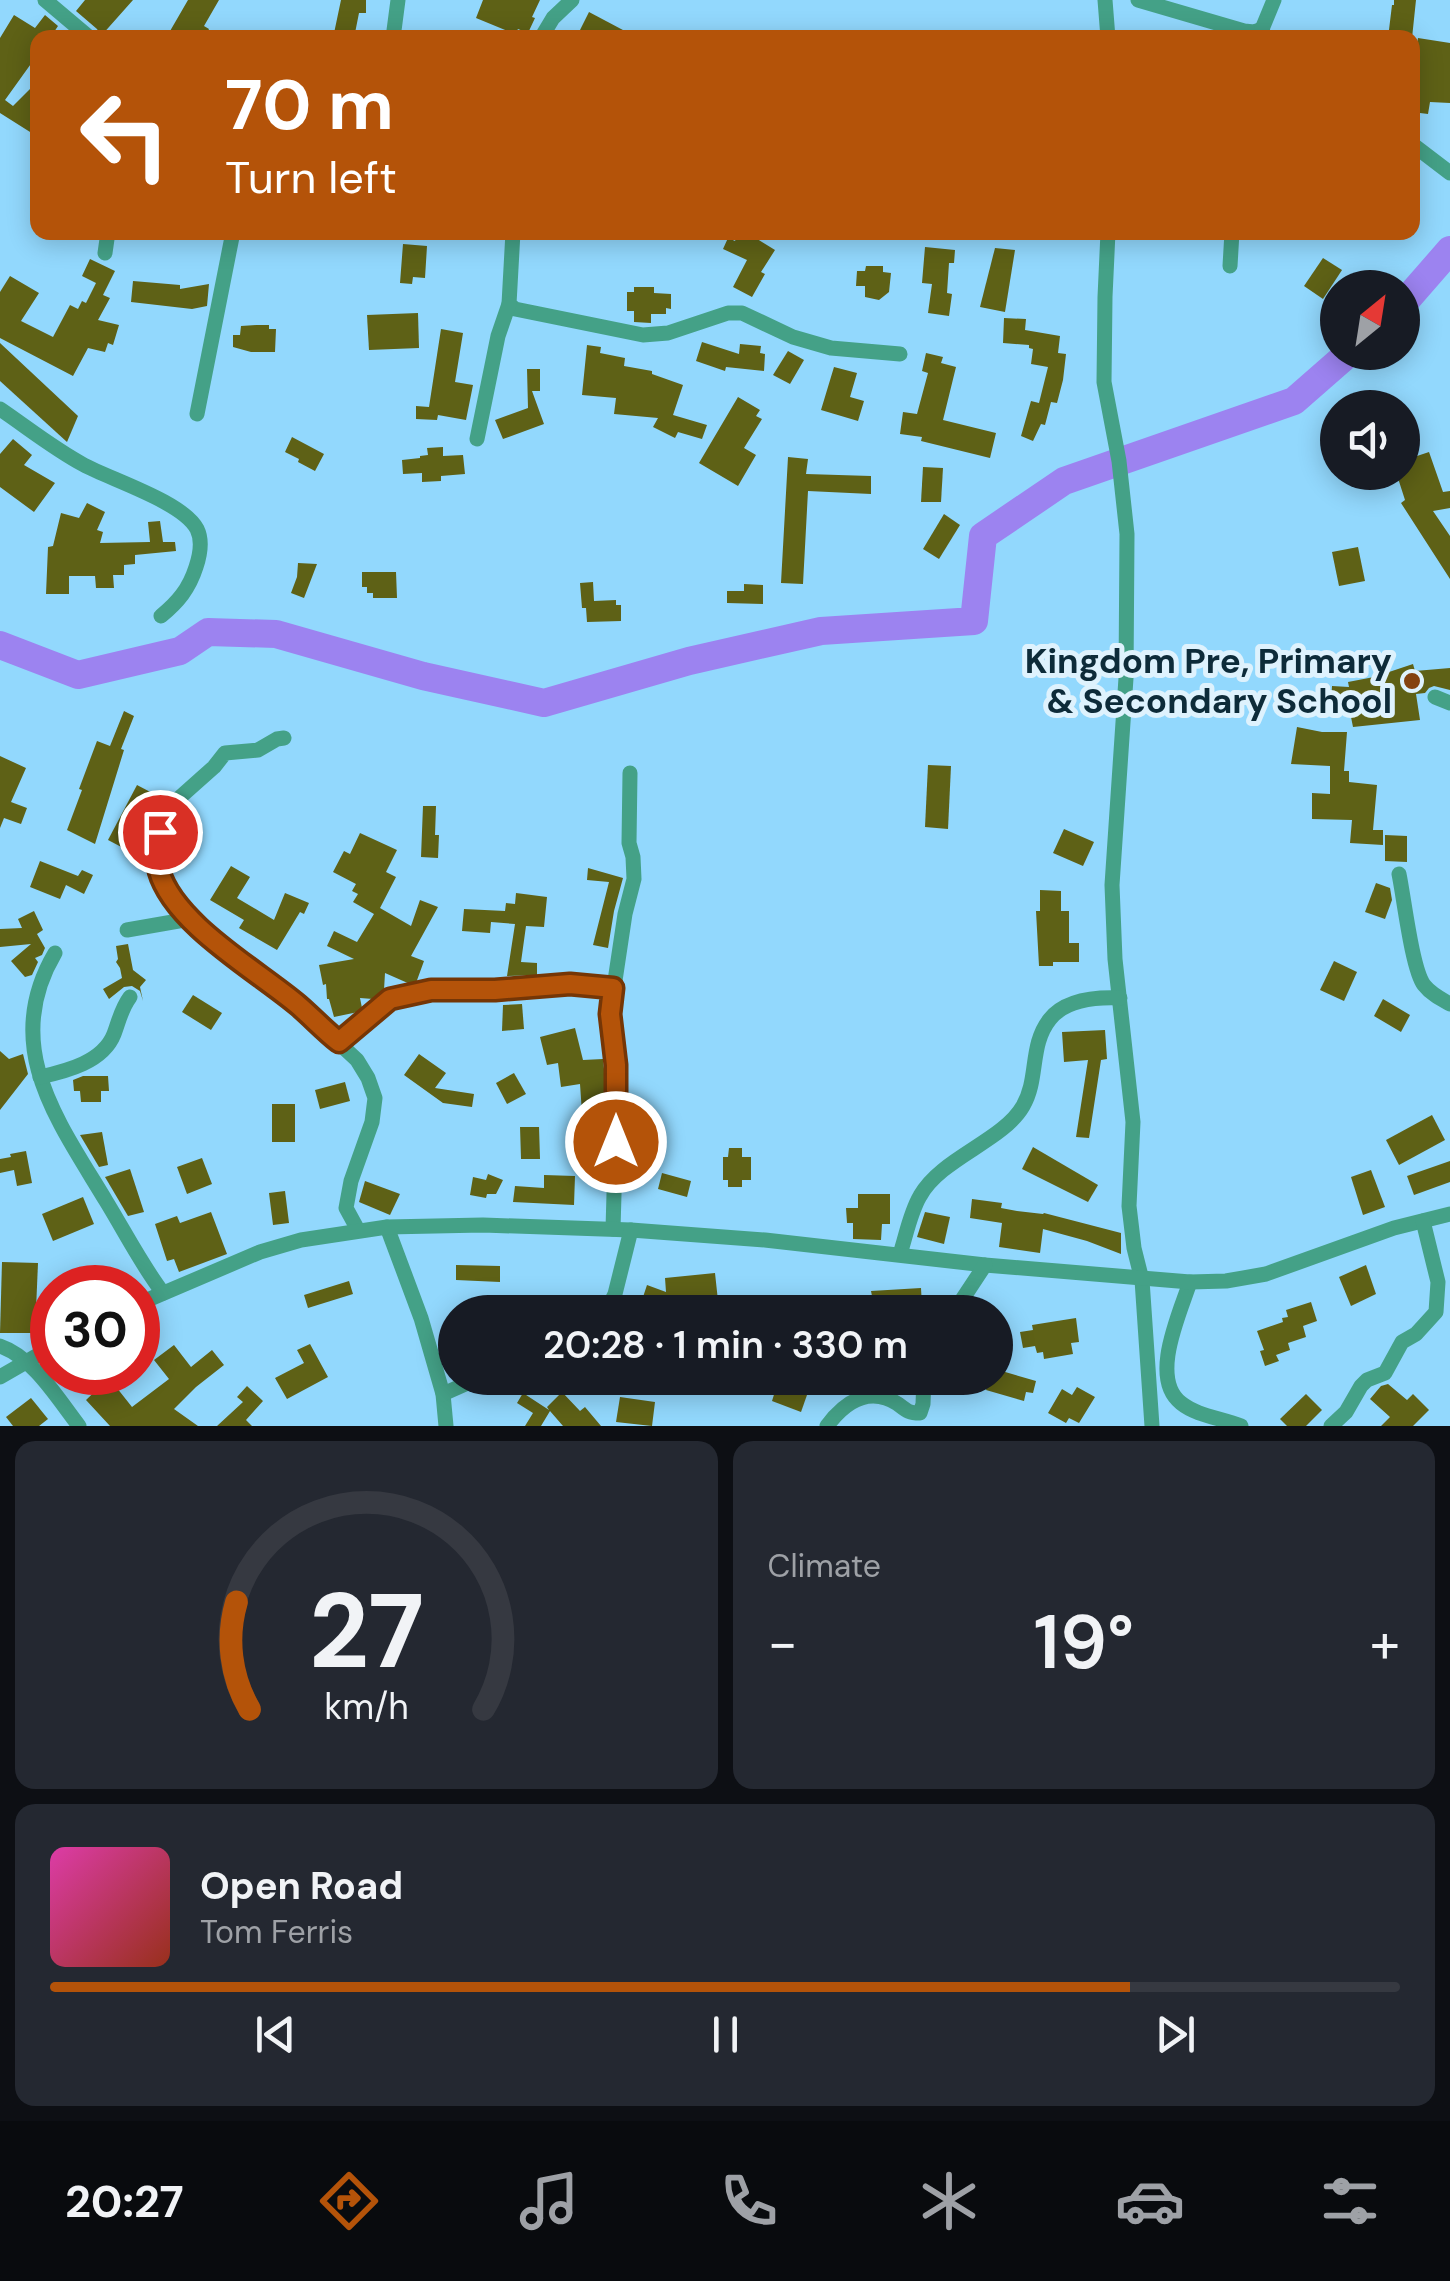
<!DOCTYPE html>
<html lang="en">
<head>
<meta charset="utf-8">
<style>
  body { margin:0; font-family:"DM Sans",sans-serif; background:#242831; color:#f1f3f6; height:100vh; display:flex; flex-direction:column; font-size:38px; white-space:nowrap }
  * { box-sizing:border-box; margin:0 }
  p { font-size:32px; color:#9ea1a6 }
  .icon { flex:none; width:55px; height:55px; fill:none; stroke:currentColor; stroke-width:2; stroke-linecap:round; stroke-linejoin:round }
  .map { position:relative; height:1426px; overflow:hidden }
  .side { display:flex; flex-direction:column; gap:15px; padding:15px; background:#0d0f14; flex:1 }
  .side>* { flex:none }
  .top-card { position:absolute; left:30px; top:30px; width:1390px; height:210px; border-radius:20px; box-shadow:0 5px 25px #0003; background:#b45309; color:#fff; overflow:hidden }
  .needle { width:65px; rotate:30deg }
  .tools { position:absolute; left:1320px; top:270px; display:grid; gap:20px }
  .tools a { display:grid; place-items:center; width:100px; height:100px; border-radius:50%; background:#171b24; box-shadow:0 5px 25px #0003; font-size:50px }
  .speed { position:absolute; left:30px; top:1265px; display:flex; gap:20px; font-size:50px; font-weight:700; text-align:center }
  .speed>* { display:grid; place-content:center; width:130px; height:130px; border-radius:50%; background:#171b24; box-shadow:0 5px 25px #0003; line-height:1 }
  .speed .limit { border:15px solid #d22; background:#fff; color:#111 }
  .pin { position:absolute; display:grid; place-items:center; width:85px; height:85px; color:#fff; margin:-42px; border:5px solid #fff; border-radius:50%; box-shadow:0 2px 10px #0007 }
  .me { position:absolute; width:110px; margin:-55px; rotate:0deg; stroke-linejoin:round; filter:drop-shadow(0 0 8px #0008) }
  .turn { display:flex; align-items:center; gap:35px; height:210px; padding:0 30px; font-size:45px }
  .turn .icon { width:130px; height:130px; stroke-width:2.5 }
  .turn b { display:block; font-size:70px; line-height:85px }
  .big { font-size:75px; font-weight:600; line-height:1.1 }
  .side .card { flex:1; display:flex; flex-direction:column; justify-content:center; gap:15px; min-width:0; padding:0 35px; border-radius:20px; background:#242831 }
  .side .dial { align-items:center; gap:0 }
  .dial svg { height:260px; overflow:visible; fill:none; stroke:#363941; stroke-width:7; stroke-linecap:round; text-anchor:middle }
  .dial text { fill:#f1f3f6; stroke:none }
  .song { display:flex; align-items:center; gap:30px }
  .cover { width:120px; height:120px; border-radius:15px; background:linear-gradient(135deg,hsl(320 70% 55%),hsl(10 70% 35%)) }
  .played { height:10px; border-radius:5px; background:linear-gradient(90deg,#b45309 80%,#363941 80%) }
  .keys { display:flex; justify-content:space-around; direction:ltr }
  .heat { display:flex; justify-content:space-between; align-items:center; font-size:55px; direction:ltr }
  .side .tiles { flex:1; display:grid; gap:15px; grid-template-columns:1fr 1fr }
  .card:last-child { grid-column:span 2 }
  .trip { position:absolute; left:438px; top:1295px; width:575px; height:100px; border-radius:50px; background:#171b24; box-shadow:0 5px 25px #0003; font-weight:600; line-height:100px; text-align:center }
  .dock { display:flex; height:160px; justify-content:space-around; align-items:center; background:#090b0e; color:#9ea1a6 }
  .dock .icon { width:70px; height:70px }
  .dock .on { color:#b45309 }
  .dock b { font-size:45px; color:#f1f3f6 }
  .map>svg:first-child { display:block }
  .lines { fill:none; stroke-linecap:round; stroke-linejoin:round }
  .river { stroke:#9c83f0; stroke-width:28 }
  .building { fill:#5e6116 }
  .minor { stroke:#44a187; stroke-width:15 }
  .route-casing { stroke:#753606; stroke-width:25 }
  .route { stroke:#b45309; stroke-width:18 }
  .poi-dot { fill:#844210; stroke:#def2fd; stroke-width:4 }
  .labels { text-anchor:middle; dominant-baseline:central; stroke-width:10; stroke-linejoin:round; paint-order:stroke }
  .poi-label { font-size:35px; font-weight:bold; fill:#0d2b39; stroke:#def2fd; text-anchor:end }
</style>
</head>
<body>
<div class="map">
<svg width="1450" height="1426" viewBox="0 0 1450 1426">
  <rect width="100%" height="100%" fill="#92d8fd"/>
  <g class="lines">
    <!-- river -->
    <g class="river">
      <polyline points="1402,305 1450,250"/>
      <polyline points="0,645 78,675 180,651 208,632 276,634 423,676 544,703 689,661 821,631 974,621 983,536 1064,481 1294,401 1350,352"/>
    </g>
  </g>
  <!-- building -->
  <g class="building">
    <polygon points="85,0 133,0 101,36 97,29 76,11"/>
    <polygon points="188,0 219,0 204,26 209,29 205,38 166,38"/>
    <polygon points="341,0 366,0 366,13 359,13 354,38 333,38"/>
    <polygon points="483,0 540,0 532,17 535,18 528,33 518,29 515,34 476,18"/>
    <polygon points="1394,0 1416,0 1412,38 1388,38 1392,5 1394,5"/>
    <polygon points="589,12 638,38 590,38 579,32"/>
    <polygon points="14,15 35,28 45,15 58,26 50,38 38,38 38,54 5,100 13,106 38,81 38,137 0,113 0,38"/>
    <polygon points="1418,38 1450,43 1450,103 1430,102 1428,114 1412,112 1412,64 1414,64"/>
    <polygon points="739,232 746,232 775,250 761,272 765,274 752,297 733,287 747,260 723,249 728,238 735,241"/>
    <polygon points="403,244 427,246 425,278 413,277 412,284 400,283"/>
    <polygon points="925,247 955,250 954,263 949,263 947,293 952,294 949,316 928,313 932,284 922,283"/>
    <polygon points="995,248 1015,250 1005,312 980,307"/>
    <polygon points="1323,258 1342,270 1323,299 1304,286"/>
    <polygon points="90,259 115,271 103,295 110,298 98,320 119,325 113,345 108,343 105,352 88,348 73,376 0,338 0,292 10,276 39,293 21,321 53,337 70,305 78,309 82,301 86,303 96,283 82,276"/>
    <polygon points="866,266 883,266 883,272 891,273 889,292 879,300 865,297 865,286 856,286 857,271 865,271"/>
    <polygon points="133,281 180,285 180,289 209,284 207,306 192,309 131,302"/>
    <polygon points="634,287 654,287 654,293 671,294 671,309 666,308 666,314 651,314 651,323 634,322 634,311 627,311 627,292 634,292"/>
    <polygon points="418,313 419,348 369,350 367,315"/>
    <polygon points="1004,318 1026,319 1025,330 1060,336 1058,353 1066,354 1063,380 1057,403 1051,402 1045,425 1041,424 1033,441 1021,436 1031,401 1039,403 1048,367 1031,364 1033,349 1029,348 1029,345 1003,343"/>
    <polygon points="256,325 269,325 269,329 276,329 275,352 251,352 233,347 233,335 240,335 241,326"/>
    <polygon points="441,329 463,333 455,382 473,385 466,420 438,415 437,420 416,419 416,406 429,407"/>
    <polygon points="702,342 739,354 740,344 761,346 760,353 765,354 764,371 726,367 725,371 696,361"/>
    <polygon points="0,343 78,416 67,442 0,381"/>
    <polygon points="587,345 601,347 600,353 625,358 624,366 652,371 652,374 683,385 673,415 707,425 702,439 678,432 675,438 653,427 658,418 614,414 616,398 582,395"/>
    <polygon points="788,351 804,360 790,384 773,375"/>
    <polygon points="926,353 943,357 941,363 956,367 943,420 996,433 990,458 921,441 922,437 900,434 903,412 917,414 928,373 922,371"/>
    <polygon points="834,367 857,373 850,397 864,401 858,421 821,410"/>
    <polygon points="527,369 540,369 540,391 532,391 544,424 503,439 495,420 528,408"/>
    <polygon points="738,397 760,410 756,416 762,419 744,448 756,455 738,486 699,463"/>
    <polygon points="292,437 324,454 315,471 298,462 299,459 285,452"/>
    <polygon points="13,439 32,455 24,465 55,483 34,512 0,487 0,454"/>
    <polygon points="443,447 443,456 463,455 465,474 441,476 441,481 422,482 422,473 403,474 402,460 420,458 420,456 428,455 427,448"/>
    <polygon points="1429,452 1443,492 1450,491 1450,508 1433,511 1450,536 1450,579 1401,503 1405,500 1396,472 1402,472 1402,461"/>
    <polygon points="788,457 808,459 806,474 871,476 871,494 808,491 803,584 781,583"/>
    <polygon points="923,467 943,468 941,502 921,502"/>
    <polygon points="87,503 105,512 97,530 103,532 100,543 150,542 148,522 160,521 163,542 175,542 176,551 135,555 135,564 124,565 124,575 113,575 114,588 96,588 95,576 69,576 69,594 46,594 48,547 53,546 61,513 79,518"/>
    <polygon points="944,514 960,525 939,559 923,549"/>
    <polygon points="1358,547 1365,581 1339,586 1332,552"/>
    <polygon points="298,563 317,564 304,598 291,593 297,577"/>
    <polygon points="362,572 396,572 397,598 373,598 373,593 367,593 367,587 362,587"/>
    <polygon points="593,582 594,601 616,600 616,605 621,605 621,621 587,622 586,608 582,608 580,583"/>
    <polygon points="744,584 763,585 763,604 727,603 727,591 744,591"/>
    <polygon points="1413,664 1415,671 1450,668 1450,690 1434,686 1429,688 1425,693 1416,694 1420,720 1353,727 1349,707 1331,706 1332,686 1349,687 1348,682 1374,677"/>
    <polygon points="124,711 134,716 121,749 124,750 95,844 67,830 82,790 79,789 97,741 110,746"/>
    <polygon points="1297,727 1322,732 1347,732 1344,771 1349,771 1349,782 1377,785 1373,830 1383,830 1383,845 1350,843 1352,820 1312,819 1312,793 1330,794 1330,766 1291,764"/>
    <polygon points="0,756 26,768 11,802 27,808 21,824 4,818 0,828"/>
    <polygon points="928,765 951,766 948,829 925,827"/>
    <polygon points="137,785 156,795 129,851 108,840"/>
    <polygon points="423,806 436,806 435,835 439,835 438,858 421,857"/>
    <polygon points="1064,829 1094,842 1083,866 1053,853"/>
    <polygon points="360,833 397,850 386,872 396,877 380,908 411,926 420,900 438,907 411,956 424,961 416,983 410,984 385,973 384,990 373,999 360,998 362,1008 358,1012 334,1017 329,999 327,999 326,984 323,985 319,965 354,959 327,946 334,931 357,942 374,914 353,902 358,894 352,891 356,884 333,872 344,851 350,854"/>
    <polygon points="1385,835 1407,836 1407,862 1385,861"/>
    <polygon points="40,861 78,876 82,870 93,875 84,894 66,885 60,899 30,887"/>
    <polygon points="231,866 250,877 237,898 274,920 285,893 309,903 304,914 300,912 277,950 239,928 244,920 210,900"/>
    <polygon points="588,868 623,878 614,911 608,948 593,945 609,882 587,880"/>
    <polygon points="1376,883 1390,888 1392,900 1385,919 1365,912"/>
    <polygon points="1040,890 1061,891 1061,911 1069,911 1069,943 1079,943 1079,962 1053,962 1053,966 1039,966 1036,911 1040,911"/>
    <polygon points="516,893 547,897 544,927 526,926 521,962 537,963 537,975 507,976 515,924 491,922 490,933 462,931 464,909 505,911 506,903 515,904"/>
    <polygon points="34,911 43,930 37,934 45,948 42,955 35,958 38,962 32,975 25,977 11,961 31,944 0,947 0,929 22,928 18,919"/>
    <polygon points="128,944 133,970 146,980 140,987 143,1001 140,991 132,986 124,987 109,999 103,989 122,978 120,968 116,962 118,959 116,946"/>
    <polygon points="1334,961 1357,972 1344,1001 1320,990"/>
    <polygon points="193,995 222,1013 211,1030 182,1012"/>
    <polygon points="1383,999 1410,1015 1401,1032 1374,1016"/>
    <polygon points="522,1004 524,1029 502,1031 503,1005"/>
    <polygon points="575,1028 583,1060 603,1059 606,1089 605,1118 588,1119 587,1113 582,1113 580,1084 561,1087 558,1063 547,1065 540,1037"/>
    <polygon points="1105,1030 1107,1059 1101,1060 1089,1138 1076,1137 1088,1060 1064,1062 1062,1032"/>
    <polygon points="0,1051 9,1059 23,1054 28,1074 0,1110"/>
    <polygon points="419,1054 446,1073 435,1088 474,1094 472,1107 443,1103 404,1075"/>
    <polygon points="514,1073 526,1094 507,1104 496,1083"/>
    <polygon points="83,1076 108,1076 109,1091 101,1091 101,1102 81,1102 80,1091 74,1091 73,1080"/>
    <polygon points="345,1082 350,1101 320,1109 315,1090"/>
    <rect x="272" y="1104" width="23" height="38"/>
    <polygon points="1432,1115 1445,1140 1399,1165 1386,1140"/>
    <polygon points="520,1127 539,1127 540,1159 521,1159"/>
    <polygon points="102,1132 108,1165 99,1167 80,1135"/>
    <polygon points="1033,1147 1098,1185 1088,1202 1022,1169"/>
    <polygon points="729,1148 742,1148 742,1157 751,1157 751,1180 742,1180 742,1187 728,1187 728,1180 723,1180 723,1157 728,1157"/>
    <polygon points="26,1151 32,1183 17,1186 14,1170 0,1173 0,1159 11,1157 10,1154"/>
    <polygon points="202,1158 212,1184 187,1194 177,1167"/>
    <polygon points="1450,1161 1450,1182 1414,1195 1407,1176"/>
    <polygon points="130,1169 144,1212 128,1216 105,1177"/>
    <polygon points="1371,1170 1385,1207 1363,1215 1351,1177"/>
    <polygon points="662,1173 691,1181 687,1197 658,1189"/>
    <polygon points="488,1174 503,1180 496,1194 487,1194 486,1198 470,1195 473,1177 486,1180"/>
    <polygon points="544,1175 575,1176 574,1205 513,1202 515,1186 544,1188"/>
    <polygon points="365,1181 400,1194 390,1215 359,1202"/>
    <polygon points="285,1191 289,1223 273,1225 269,1193"/>
    <polygon points="858,1194 890,1194 890,1224 882,1224 881,1240 853,1239 853,1223 847,1223 846,1208 858,1208"/>
    <polygon points="83,1197 94,1224 53,1241 42,1214"/>
    <polygon points="972,1199 1002,1203 1001,1208 1017,1211 1043,1214 1044,1213 1121,1233 1121,1254 1087,1241 1043,1229 1040,1253 999,1247 1002,1223 970,1218"/>
    <polygon points="211,1212 227,1254 179,1272 174,1259 167,1261 155,1224 177,1216 180,1223"/>
    <polygon points="925,1212 950,1217 944,1244 917,1237"/>
    <polygon points="2,1262 38,1263 35,1333 0,1333"/>
    <polygon points="456,1265 500,1266 500,1282 456,1280"/>
    <polygon points="1366,1265 1376,1294 1351,1306 1339,1277"/>
    <polygon points="715,1273 719,1310 638,1312 647,1285 666,1292 665,1278"/>
    <polygon points="349,1281 353,1294 308,1308 304,1295"/>
    <polygon points="921,1288 922,1306 857,1312 855,1297 872,1296 871,1291"/>
    <polygon points="1311,1302 1317,1321 1303,1326 1306,1337 1288,1343 1290,1350 1276,1355 1279,1361 1265,1366 1260,1351 1264,1350 1257,1331 1283,1322 1282,1318 1288,1317 1286,1310"/>
    <polygon points="1076,1318 1079,1342 1071,1343 1073,1354 1044,1359 1043,1352 1037,1353 1035,1346 1023,1348 1020,1332 1033,1330 1032,1325"/>
    <polygon points="310,1344 328,1377 287,1399 275,1378 304,1363 297,1350"/>
    <polygon points="174,1345 191,1367 212,1350 224,1365 196,1387 174,1409 198,1426 110,1426 86,1400 109,1378 132,1407 169,1379 154,1360"/>
    <polygon points="995,1369 1036,1381 1033,1393 1026,1392 1024,1401 986,1390 990,1378 995,1378"/>
    <polygon points="694,1378 744,1378 740,1394 693,1381"/>
    <polygon points="1388,1384 1407,1400 1413,1394 1429,1410 1413,1426 1381,1426 1390,1417 1370,1399 1381,1386"/>
    <polygon points="777,1385 807,1395 801,1412 772,1401"/>
    <polygon points="247,1386 263,1401 246,1420 252,1426 217,1426 243,1402 237,1397"/>
    <polygon points="1077,1387 1095,1397 1079,1423 1069,1418 1066,1423 1048,1413 1062,1389 1072,1395"/>
    <polygon points="562,1392 580,1411 585,1407 601,1426 563,1426 550,1411 541,1426 525,1426 533,1413 517,1403 523,1393 549,1410 547,1407"/>
    <polygon points="1306,1394 1322,1410 1306,1426 1287,1426 1280,1419"/>
    <polygon points="620,1397 655,1402 652,1426 616,1422"/>
    <polygon points="31,1398 48,1419 39,1426 13,1426 6,1417"/>
  </g>
  <g class="lines">
    <!-- minor -->
    <g class="minor">
      <polyline points="45,0 90,38"/>
      <polyline points="1105,0 1108,38"/>
      <polyline points="1138,0 1244,31 1254,32 1262,29 1265,38"/>
      <polyline points="1262,29 1274,0"/>
      <polyline points="393,38 398,0"/>
      <polyline points="541,38 553,18 572,0"/>
      <polyline points="1412,144 1450,173"/>
      <polyline points="513,232 509,304 515,309 643,335 668,333 728,313 742,313 793,337 831,348 900,354"/>
      <polyline points="1108,232 1105,297 1104,382 1119,461 1127,534 1126,678 1112,885 1115,959 1133,1122 1129,1206 1134,1248 1142,1280 1152,1426"/>
      <polyline points="105,253 108,232"/>
      <polyline points="1230,266 1232,232"/>
      <path d="M0 409C28 428 54 449 84 465 112 480 183 502 197 529 203 541 200 555 196 567 189 589 178 602 161 616"/>
      <polyline points="197,414 233,232"/>
      <polyline points="477,439 498,336 509,304"/>
      <polyline points="1435,697 1450,703"/>
      <polyline points="284,738 277,739 258,750 225,753 214,767 178,799 160,832 157,852 157,867 164,883 190,919 241,963 298,1005 357,1060 368,1078 375,1098 372,1122 351,1181 346,1208 358,1230"/>
      <path d="M1399 874C1404 898 1412 969 1424 985 1431 994 1441 999 1450 1004"/>
      <polyline points="127,930 190,919"/>
      <path d="M55 953C0 1046 58 1121 106 1201 125 1232 141 1264 163 1293"/>
      <polyline points="339,1043 390,999 431,991 570,985 613,988"/>
      <path d="M40 1077C67 1071 103 1062 114 1034 119 1021 121 1009 130 997"/>
      <polyline points="387,1227 421,1318 443,1394 446,1426"/>
      <polyline points="613,1229 617,1089 610,1014 625,914 634,879 633,857 629,843 630,773"/>
      <path d="M900 1254C906 1236 910 1213 920 1196 941 1158 1003 1141 1023 1106 1039 1079 1029 1045 1050 1019 1066 999 1096 997 1120 998"/>
      <path d="M1190 1282C1180 1313 1149 1378 1181 1403 1197 1416 1222 1418 1241 1426"/>
      <polyline points="138,1304 260,1252 301,1240 387,1227 483,1225 631,1230 765,1240 985,1265 1190,1282 1226,1281 1266,1274 1394,1228 1450,1214"/>
      <polyline points="606,1312 615,1294 631,1230"/>
      <polyline points="954,1312 985,1265"/>
      <path d="M0 1346C33 1357 58 1399 79 1426"/>
      <polyline points="0,1377 52,1347"/>
      <polyline points="443,1394 479,1378"/>
      <path d="M827 1426C844 1403 869 1385 898 1404 907 1411 909 1413 920 1413L923 1404 924 1378"/>
      <polyline points="1331,1426 1346,1412 1361,1386 1367,1380 1385,1373 1402,1342 1416,1334 1436,1312 1438,1282 1423,1221"/>
    </g>
  </g>
  <g class="lines">
    <defs>
      <path id="route" d="M160 832C158 845 155 858 159 871 174 924 258 971 298 1005 312 1017 325 1031 339 1042L390 999 431 990H495L570 984 613 988 610 1014 616 1065V1142"/>
    </defs>
    <!-- route casing -->
    <use href="#route" class="route-casing"/>
    <!-- route -->
    <use href="#route" class="route"/>
  </g>
  <!-- markers -->
  <circle class="poi-dot" cx="1412" cy="681" r="10"/>
  <g class="labels">
    <!-- poi labels -->
    <g class="poi-label">
      <text x="1392" y="661">Kingdom Pre, Primary<tspan x="1392" dy="40">&amp; Secondary School</tspan></text>
    </g>
  </g>
</svg>
<div class="tools">
<a><svg class="needle" viewBox="-14 -14 28 28"><path d="M0-13l5 13h-10z" fill="#e53935"/><path d="M0 13l5-13h-10z" fill="#9ea1a6"/></svg></a>
<a><svg class="icon" aria-label="sound" viewBox="0 0 24 24"><path d="M4 9h4l5-4v14l-5-4H4zM17 9q2 3 0 6"/></svg></a>
</div>
<div class="speed"><div class="limit">30</div></div>
<div class="pin" style="left:160px;top:832px;background:#d93025"><svg class="icon" aria-label="arrive" viewBox="0 0 24 24"><path d="M6 21V4h12l-3 4 3 4H6"/></svg></div>
<svg class="me" style="left:616px;top:1142px" viewBox="-20 -20 40 40"><circle r="17" fill="#b45309" stroke="#fff" stroke-width="3"/><path d="M0-11L8 9 0 5-8 9z" fill="#fff"/></svg>
<div class="trip">20:28 · 1 min · 330 m</div>
<div class="top-card">
<div class="turn"><svg class="icon" aria-label="left" viewBox="0 0 24 24"><path d="M17 20v-9H6M10 6l-5 5 5 5"/></svg><div><b>70 m</b>Turn left</div></div>
</div>
</div>
<section class="side">
<div class="tiles">
<div class="card dial"><svg viewBox="0 0 100 80">
<path d="M14 69A42 42 0 1 1 86 69"/>
<path d="M14 69A42 42 0 0 1 10 36" stroke="#b45309"/>
<text x="50" y="56" font-size="32" font-weight="700">27</text>
<text x="50" y="72" font-size="11">km/h</text>
</svg></div>
<div class="card"><p>Climate</p>
<div class="heat"><a>−</a><b class="big">19°</b><a>+</a></div>
</div>
<div class="card">
<div class="song"><i class="cover"></i><div><b>Open Road</b><p>Tom Ferris</p></div></div>
<div class="played"></div>
<div class="keys"><svg class="icon" aria-label="previous" viewBox="0 0 24 24"><path d="M18 5L8 12l10 7zM5 5v14"/></svg><svg class="icon" aria-label="pause" viewBox="0 0 24 24"><path d="M8 5v14M16 5v14"/></svg><svg class="icon" aria-label="next" viewBox="0 0 24 24"><path d="M6 5l10 7-10 7zM19 5v14"/></svg></div>
</div>
</div>
</section>
<nav class="dock">
<b>20:27</b>
<svg class="icon on" aria-label="directions" viewBox="0 0 24 24"><path d="M12 3l9 9-9 9-9-9zM9 14v-3h6M13 9l2 2-2 2"/></svg>
<svg class="icon" aria-label="music" viewBox="0 0 24 24"><path d="M9 18V5l10-2v13"/><circle cx="6" cy="18" r="3"/><circle cx="16" cy="16" r="3"/></svg>
<svg class="icon" aria-label="phone" viewBox="0 0 24 24"><path d="M5 4h4l2 5-3 2q2 4 5 5l2-3 5 2v4C11 20 4 13 5 4z"/></svg>
<svg class="icon" aria-label="climate" viewBox="0 0 24 24"><path d="M12 3v18M4 7l16 10M4 17L20 7"/></svg>
<svg class="icon" aria-label="car" viewBox="0 0 24 24"><path d="M5 17H2v-5l4-1 3-4h7l3 4 3 1v5h-3M9 17h6M6 11h13"/><circle cx="7" cy="17" r="2"/><circle cx="17" cy="17" r="2"/></svg>
<svg class="icon" aria-label="filters" viewBox="0 0 24 24"><path d="M4 7h16M4 17h16"/><circle cx="9" cy="7" r="2"/><circle cx="15" cy="17" r="2"/></svg>
</nav>
</body>
</html>
